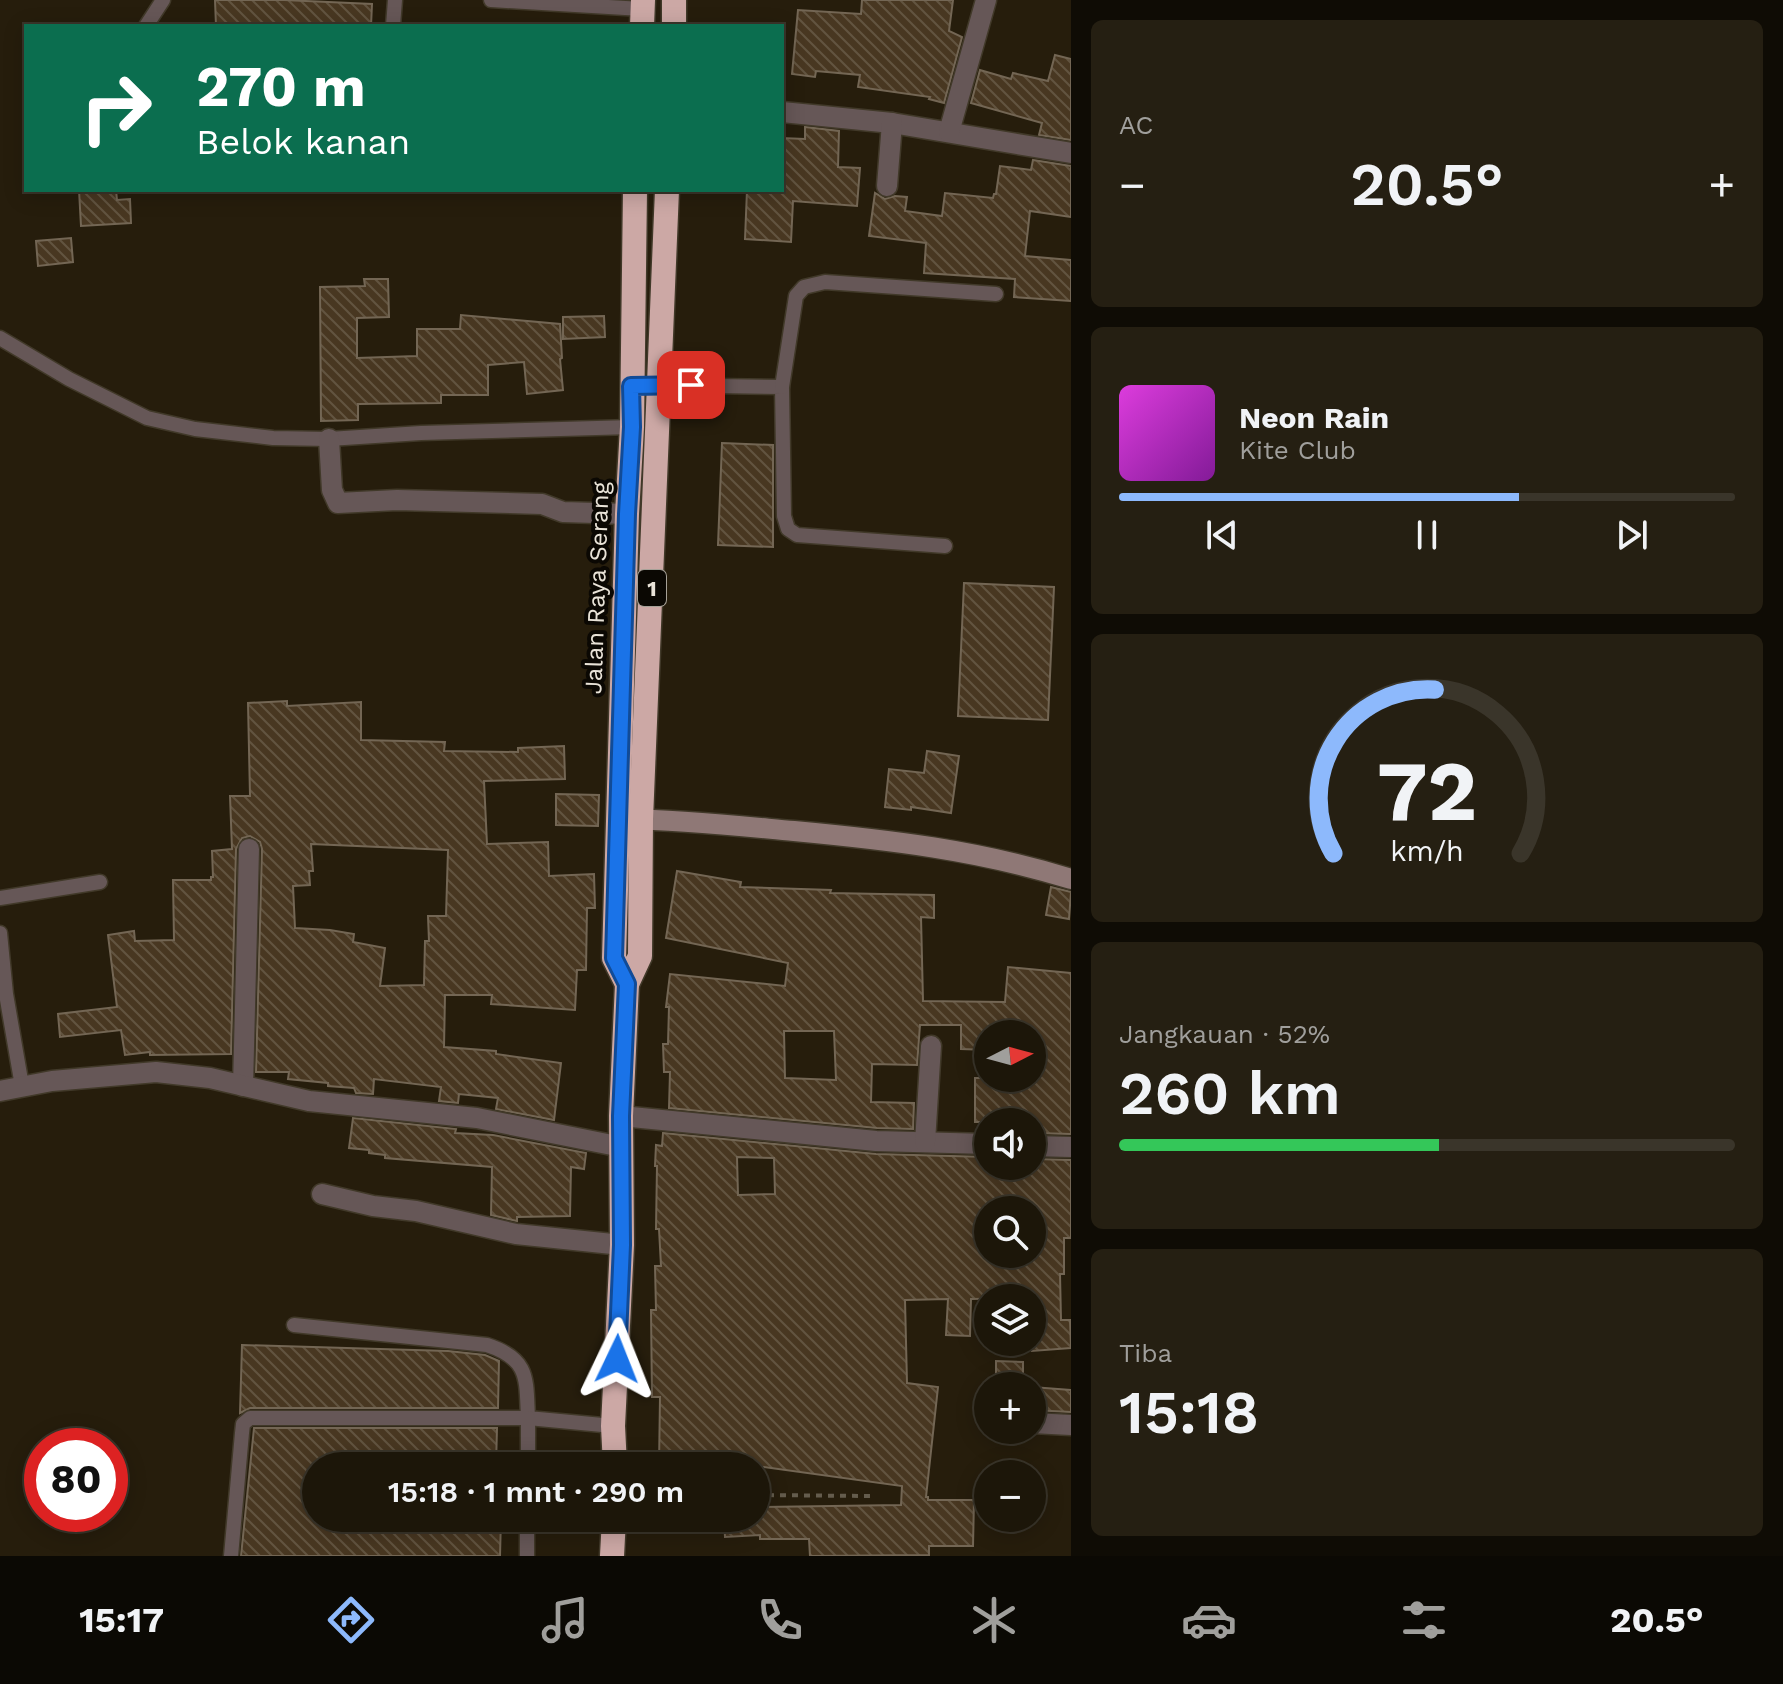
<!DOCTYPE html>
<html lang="id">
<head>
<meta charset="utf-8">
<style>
  body { margin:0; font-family:"Work Sans",sans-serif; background:#251f12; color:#f1f3f6; height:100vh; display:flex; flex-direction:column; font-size:30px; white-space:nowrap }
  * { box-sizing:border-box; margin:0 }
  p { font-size:26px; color:#a09f9c }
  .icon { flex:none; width:44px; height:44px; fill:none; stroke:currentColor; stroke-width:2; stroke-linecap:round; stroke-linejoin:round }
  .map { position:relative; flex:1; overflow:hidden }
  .details { display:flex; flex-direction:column; gap:20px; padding:20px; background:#0f0c05; width:712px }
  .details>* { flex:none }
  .hud { position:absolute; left:24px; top:24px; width:760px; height:168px; border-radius:0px; box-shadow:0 4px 20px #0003,0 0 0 2px #3a352a; background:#0b6e4f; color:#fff; overflow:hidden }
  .needle { width:52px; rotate:84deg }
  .fabs { position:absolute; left:974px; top:1020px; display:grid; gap:16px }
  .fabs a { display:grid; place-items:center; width:72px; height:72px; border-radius:50%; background:#1c1609; box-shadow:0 4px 20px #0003,0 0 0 2px #3a352a; font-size:40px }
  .speed { position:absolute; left:24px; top:1428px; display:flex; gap:16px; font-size:40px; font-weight:700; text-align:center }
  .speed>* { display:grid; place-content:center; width:104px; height:104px; border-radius:50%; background:#1c1609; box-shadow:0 4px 20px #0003,0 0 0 2px #3a352a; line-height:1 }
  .speed .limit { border:12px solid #d22; background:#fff; color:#111 }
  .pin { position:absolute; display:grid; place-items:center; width:68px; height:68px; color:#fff; margin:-34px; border-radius:16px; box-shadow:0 4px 12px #0006 }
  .me { position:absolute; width:88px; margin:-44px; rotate:2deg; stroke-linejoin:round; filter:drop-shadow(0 0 6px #0008) }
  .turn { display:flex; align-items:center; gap:28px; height:168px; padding:0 40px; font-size:36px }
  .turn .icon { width:104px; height:104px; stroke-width:2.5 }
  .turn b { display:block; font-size:56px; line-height:68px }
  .big { font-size:60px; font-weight:600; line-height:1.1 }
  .details .card { flex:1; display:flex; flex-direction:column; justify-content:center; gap:12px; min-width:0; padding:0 28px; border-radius:12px; background:#251f12 }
  .details .dial { align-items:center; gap:0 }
  .dial svg { height:208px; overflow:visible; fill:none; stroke:#3a352a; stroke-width:7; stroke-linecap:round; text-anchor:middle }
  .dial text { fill:#f1f3f6; stroke:none }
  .song { display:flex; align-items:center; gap:24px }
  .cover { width:96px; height:96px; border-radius:12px; background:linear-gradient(135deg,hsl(300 70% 55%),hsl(290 70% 35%)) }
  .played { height:8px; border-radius:4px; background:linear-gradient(90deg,#8db9fc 65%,#3a352a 65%) }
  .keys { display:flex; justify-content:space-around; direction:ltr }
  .heat { display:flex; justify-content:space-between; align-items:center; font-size:44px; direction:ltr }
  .charge { height:12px; border-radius:6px; background:linear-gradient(90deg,#34c759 52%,#3a352a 0) }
  .trip { position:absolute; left:302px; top:1452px; width:468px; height:80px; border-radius:40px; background:#1c1609; box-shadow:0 4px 20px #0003,0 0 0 2px #3a352a; font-weight:600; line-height:80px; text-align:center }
  .menu { display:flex; height:128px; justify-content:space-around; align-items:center; background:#0b0904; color:#a09f9c }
  .menu .icon { width:56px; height:56px }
  .menu .on { color:#8db9fc }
  .menu b { font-size:36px; color:#f1f3f6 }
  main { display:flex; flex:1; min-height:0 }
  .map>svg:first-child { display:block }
  .building { fill:url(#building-back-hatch); stroke:#736654; stroke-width:2; fill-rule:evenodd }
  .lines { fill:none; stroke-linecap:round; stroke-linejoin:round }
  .lane-casing { stroke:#413929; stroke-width:17 }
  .street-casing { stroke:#413929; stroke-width:23 }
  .secondary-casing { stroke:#413929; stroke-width:23 }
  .highway-casing { stroke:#413929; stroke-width:27 }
  .path { stroke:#645c4d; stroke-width:4; stroke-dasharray:6 6; stroke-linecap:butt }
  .lane { stroke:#665757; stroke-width:14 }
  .street { stroke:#665757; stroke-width:20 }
  .secondary { stroke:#8f7876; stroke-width:20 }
  .highway { stroke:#cca8a5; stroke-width:24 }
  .route-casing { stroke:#114b97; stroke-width:20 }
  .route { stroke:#1a73e8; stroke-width:14 }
  .labels { text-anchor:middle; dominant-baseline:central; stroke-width:8; stroke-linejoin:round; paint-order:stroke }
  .shield { fill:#0b0803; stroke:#a6a198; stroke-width:2 }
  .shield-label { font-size:22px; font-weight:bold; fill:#e9e3d8 }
  .street-label { font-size:24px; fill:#e9e3d8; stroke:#0b0803 }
</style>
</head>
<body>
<main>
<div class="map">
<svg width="1071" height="1556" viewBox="0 0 1071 1556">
  <defs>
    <pattern id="building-back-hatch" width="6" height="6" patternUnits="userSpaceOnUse" patternTransform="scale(2)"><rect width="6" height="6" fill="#483721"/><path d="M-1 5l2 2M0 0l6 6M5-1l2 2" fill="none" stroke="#625440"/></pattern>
  </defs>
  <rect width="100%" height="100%" fill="#261d0c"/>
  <!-- building -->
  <g class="building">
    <polygon points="215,0 284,0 372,4 371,26 216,26"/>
    <polygon points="862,0 953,0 949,31 962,37 944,103 929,99 930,97 858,87 860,75 816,71 815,77 792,74 798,10 861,14"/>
    <polygon points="1055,55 1071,59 1071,140 1039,135 1042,123 971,103 980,70 1011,79 1013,73 1048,81"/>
    <polygon points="805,127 839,131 838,167 860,168 857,206 793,201 791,242 745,239 747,190 782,190 782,138 805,139"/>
    <polygon points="1033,160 1071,166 1071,217 1030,211 1025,256 1071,260 1071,301 1014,297 1015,279 924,273 926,243 869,236 875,193 885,199 895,196 907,197 905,211 942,216 945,193 993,198 994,194 996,194 1000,166 1031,170"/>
    <polygon points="79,190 116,190 117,200 130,199 131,223 81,226"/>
    <polygon points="71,238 73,262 38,266 36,241"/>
    <polygon points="364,279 388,279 389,317 357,318 357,358 417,356 417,329 460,329 461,315 560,324 562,358 560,359 563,390 527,394 524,362 488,365 488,395 441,395 441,403 358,404 358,420 321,421 320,287 365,286"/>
    <polygon points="604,316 605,337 563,339 563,317"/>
    <polygon points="722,443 773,445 773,547 718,545"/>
    <polygon points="964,583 1054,587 1048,720 958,716"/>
    <path d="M287 701V706L361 702V740L445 742 444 751 518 752V748L564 746 565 779 484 781 487 844 548 842 549 876 594 874 595 908H587L586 970H577L575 1010 491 1004 492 995H445L444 1047 496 1051V1054L561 1063 554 1120 496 1109 498 1098 459 1094 458 1103 439 1101 441 1087 374 1079 373 1094 356 1093 354 1088 328 1086V1083L288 1079 289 1072H256L262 849 260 842 250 836 242 838 236 849 231 1054 150 1055V1052L125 1055 121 1030 60 1037 58 1014 117 1007 108 935 134 931 135 941 174 940 173 880H211V877H213L212 851 232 849 230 796H250L248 703ZM311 844 448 850 446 916H428L429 941H425L424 985 380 986 385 948 353 942 354 934 330 930 295 928 293 886 310 885 309 871H313Z"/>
    <polygon points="927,751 959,756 951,813 911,807 911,810 885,807 889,769 924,773"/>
    <polygon points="556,794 599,795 598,826 556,825"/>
    <path d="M677 871 741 882 740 887 831 890 830 893 934 895V918L921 917 923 1001 1005 1002 1008 967 1071 973V1134L1036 1133V1129H1032V1122H975V1078H1032V1034H988V1050L961 1049V1025H920L917 1065 872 1064 871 1102 914 1103 913 1129 877 1128 669 1108 670 1072H664L663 1044H668L669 1007H666L670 974 785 986 788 963 666 938ZM784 1031H834L836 1080 785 1078Z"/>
    <polygon points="1051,887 1071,892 1069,919 1046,915"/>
    <polygon points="353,1118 456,1129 455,1133 493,1135 586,1153 584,1169 571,1167 570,1216 517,1217 517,1221 491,1215 492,1167 385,1158 385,1155 369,1153 369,1150 349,1148"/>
    <path d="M663 1133 876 1154 988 1157V1166H1033L1034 1159 1071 1160V1238H1064V1274H1060L1061 1320H1070L1071 1348 1032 1351V1298L971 1299 970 1336 946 1335 948 1299 905 1300 907 1383 938 1387 926 1497H928V1500H974L973 1546H929V1555L810 1556 809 1539H760V1535L725 1537 724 1518H760V1507L901 1505 902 1486 756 1466H659L660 1397H652L651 1310H656L655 1266H661L659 1229H656L657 1166H655L656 1145 662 1146ZM737 1157 774 1158 775 1194 738 1195ZM988 1210H1032V1254H988Z"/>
    <polygon points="242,1345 448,1351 485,1355 499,1361 498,1408 250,1408 240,1413"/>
    <polygon points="996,1361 1023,1362 1023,1386 996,1386"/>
    <polygon points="1032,1387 1071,1390 1071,1412 1032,1410"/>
    <polygon points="254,1428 497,1428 496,1466 316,1466 316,1518 501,1518 500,1556 241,1556"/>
  </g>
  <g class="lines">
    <defs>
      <g id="lane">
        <polyline points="491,0 642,9"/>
        <polyline points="146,26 163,0"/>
        <polyline points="393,26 395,0"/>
        <polyline points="0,338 69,379 147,418 195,429 273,438 329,439 421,433 632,427"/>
        <polyline points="652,385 782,387 784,516 788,529 797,535 945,546"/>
        <polyline points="782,387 796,296 804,287 825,282 996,294"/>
        <polyline points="0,898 100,882"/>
        <polyline points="0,933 6,994 22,1086"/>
        <path d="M294 1325 487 1345C530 1359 526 1379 528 1418L613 1426"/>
        <polyline points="231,1556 242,1433 243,1424 250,1418 528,1418 528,1466"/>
        <polyline points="527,1556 527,1518"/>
      </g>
      <g id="street">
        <polyline points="782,112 892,123 1071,153"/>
        <polyline points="949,132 986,0"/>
        <polyline points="887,186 892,123"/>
        <polyline points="329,439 332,490 338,503 397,500 542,504 563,512 627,514"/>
        <polyline points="243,1086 249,849"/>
        <polyline points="0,1091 52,1081 156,1072 210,1078 309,1101 477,1118 622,1147"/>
        <polyline points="621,1116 876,1141 988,1144"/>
        <polyline points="925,1142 931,1046"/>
        <polyline points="1032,1146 1071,1147"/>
        <polyline points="322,1194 373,1206 416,1211 516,1234 622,1245"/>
        <polyline points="1032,1423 1071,1425"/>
      </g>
      <path id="secondary" d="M628 819C683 820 739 826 794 831 890 840 978 850 1071 879"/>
      <g id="highway">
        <polyline points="642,26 643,0"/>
        <polyline points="674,26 674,0"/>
        <polyline points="627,984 614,958 627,514 632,427 635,190"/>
        <polyline points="615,1466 613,1426 622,1245 621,1116 627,984 640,956 641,819 667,190"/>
        <polyline points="612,1556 614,1518"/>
      </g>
    </defs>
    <!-- lane casing -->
    <use href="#lane" class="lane-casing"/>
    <!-- street casing -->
    <use href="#street" class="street-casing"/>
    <!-- secondary casing -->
    <use href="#secondary" class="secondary-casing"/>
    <!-- highway casing -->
    <use href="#highway" class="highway-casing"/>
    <!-- path -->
    <polyline class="path" points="756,1495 871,1496"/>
    <!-- lane -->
    <use href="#lane" class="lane"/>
    <!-- street -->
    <use href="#street" class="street"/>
    <!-- secondary -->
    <use href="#secondary" class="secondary"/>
    <!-- highway -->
    <use href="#highway" class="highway"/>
  </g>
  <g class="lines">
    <defs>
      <polyline id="route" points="617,1359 622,1245 621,1116 627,984 614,958 627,514 632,427 631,386 691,385"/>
    </defs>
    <!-- route casing -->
    <use href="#route" class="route-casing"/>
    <!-- route -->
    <use href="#route" class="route"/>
  </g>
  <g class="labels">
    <!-- shield labels -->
    <rect class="shield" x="638" y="570" width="28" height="36" rx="6"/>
    <g class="shield-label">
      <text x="652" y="588">1</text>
    </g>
    <!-- street labels -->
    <g class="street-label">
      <text transform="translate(597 588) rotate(-88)">Jalan Raya Serang</text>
    </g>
  </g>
</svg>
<div class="fabs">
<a><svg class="needle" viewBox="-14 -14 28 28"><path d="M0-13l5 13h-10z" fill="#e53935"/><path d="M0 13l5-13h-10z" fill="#a09f9c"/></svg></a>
<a><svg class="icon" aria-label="sound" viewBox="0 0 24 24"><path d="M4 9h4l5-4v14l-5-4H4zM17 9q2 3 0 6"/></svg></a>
<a><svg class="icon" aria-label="search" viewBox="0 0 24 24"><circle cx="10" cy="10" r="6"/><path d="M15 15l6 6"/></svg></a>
<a><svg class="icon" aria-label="layers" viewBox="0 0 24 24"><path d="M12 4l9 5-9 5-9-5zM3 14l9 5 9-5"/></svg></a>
<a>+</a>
<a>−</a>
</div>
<div class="speed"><div class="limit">80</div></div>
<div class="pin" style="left:691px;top:385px;background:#d93025"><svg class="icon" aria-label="arrive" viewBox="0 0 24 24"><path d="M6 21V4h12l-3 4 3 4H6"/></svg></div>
<svg class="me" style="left:617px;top:1359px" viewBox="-20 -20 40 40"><path d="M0-17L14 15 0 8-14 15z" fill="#1a73e8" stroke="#fff" stroke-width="4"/></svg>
<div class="trip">15:18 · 1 mnt · 290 m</div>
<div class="hud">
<div class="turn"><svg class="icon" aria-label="right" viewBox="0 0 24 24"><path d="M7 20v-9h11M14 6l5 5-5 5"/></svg><div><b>270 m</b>Belok kanan</div></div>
</div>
</div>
<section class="details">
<div class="card"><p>AC</p>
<div class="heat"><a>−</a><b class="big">20.5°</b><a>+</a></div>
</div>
<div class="card">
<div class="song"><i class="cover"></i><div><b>Neon Rain</b><p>Kite Club</p></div></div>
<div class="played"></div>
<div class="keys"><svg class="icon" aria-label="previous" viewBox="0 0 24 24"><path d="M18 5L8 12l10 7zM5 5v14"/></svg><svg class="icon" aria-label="pause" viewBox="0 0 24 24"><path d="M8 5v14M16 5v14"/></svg><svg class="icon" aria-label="next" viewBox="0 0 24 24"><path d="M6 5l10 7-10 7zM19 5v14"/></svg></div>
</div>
<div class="card dial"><svg viewBox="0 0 100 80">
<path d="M14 69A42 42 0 1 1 86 69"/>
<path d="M14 69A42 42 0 0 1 53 6" stroke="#8db9fc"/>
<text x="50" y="56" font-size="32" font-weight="700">72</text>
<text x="50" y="72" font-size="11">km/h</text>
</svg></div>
<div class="card"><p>Jangkauan · 52%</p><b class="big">260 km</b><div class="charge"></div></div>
<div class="card"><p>Tiba</p><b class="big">15:18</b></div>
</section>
</main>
<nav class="menu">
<b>15:17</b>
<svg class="icon on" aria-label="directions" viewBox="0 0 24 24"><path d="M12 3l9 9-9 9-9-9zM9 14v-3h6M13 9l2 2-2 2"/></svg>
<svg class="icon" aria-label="music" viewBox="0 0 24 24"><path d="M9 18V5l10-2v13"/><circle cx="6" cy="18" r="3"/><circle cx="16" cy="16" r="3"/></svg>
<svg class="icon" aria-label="phone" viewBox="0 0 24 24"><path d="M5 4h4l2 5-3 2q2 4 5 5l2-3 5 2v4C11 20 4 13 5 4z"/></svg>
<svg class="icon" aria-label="climate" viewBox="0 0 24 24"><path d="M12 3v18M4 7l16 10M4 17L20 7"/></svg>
<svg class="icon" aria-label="car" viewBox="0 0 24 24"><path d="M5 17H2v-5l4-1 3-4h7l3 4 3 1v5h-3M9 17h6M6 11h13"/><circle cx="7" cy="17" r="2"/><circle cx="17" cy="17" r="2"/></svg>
<svg class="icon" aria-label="filters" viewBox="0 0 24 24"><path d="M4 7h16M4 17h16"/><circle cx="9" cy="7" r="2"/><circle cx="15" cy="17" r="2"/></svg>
<b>20.5°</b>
</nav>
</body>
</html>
